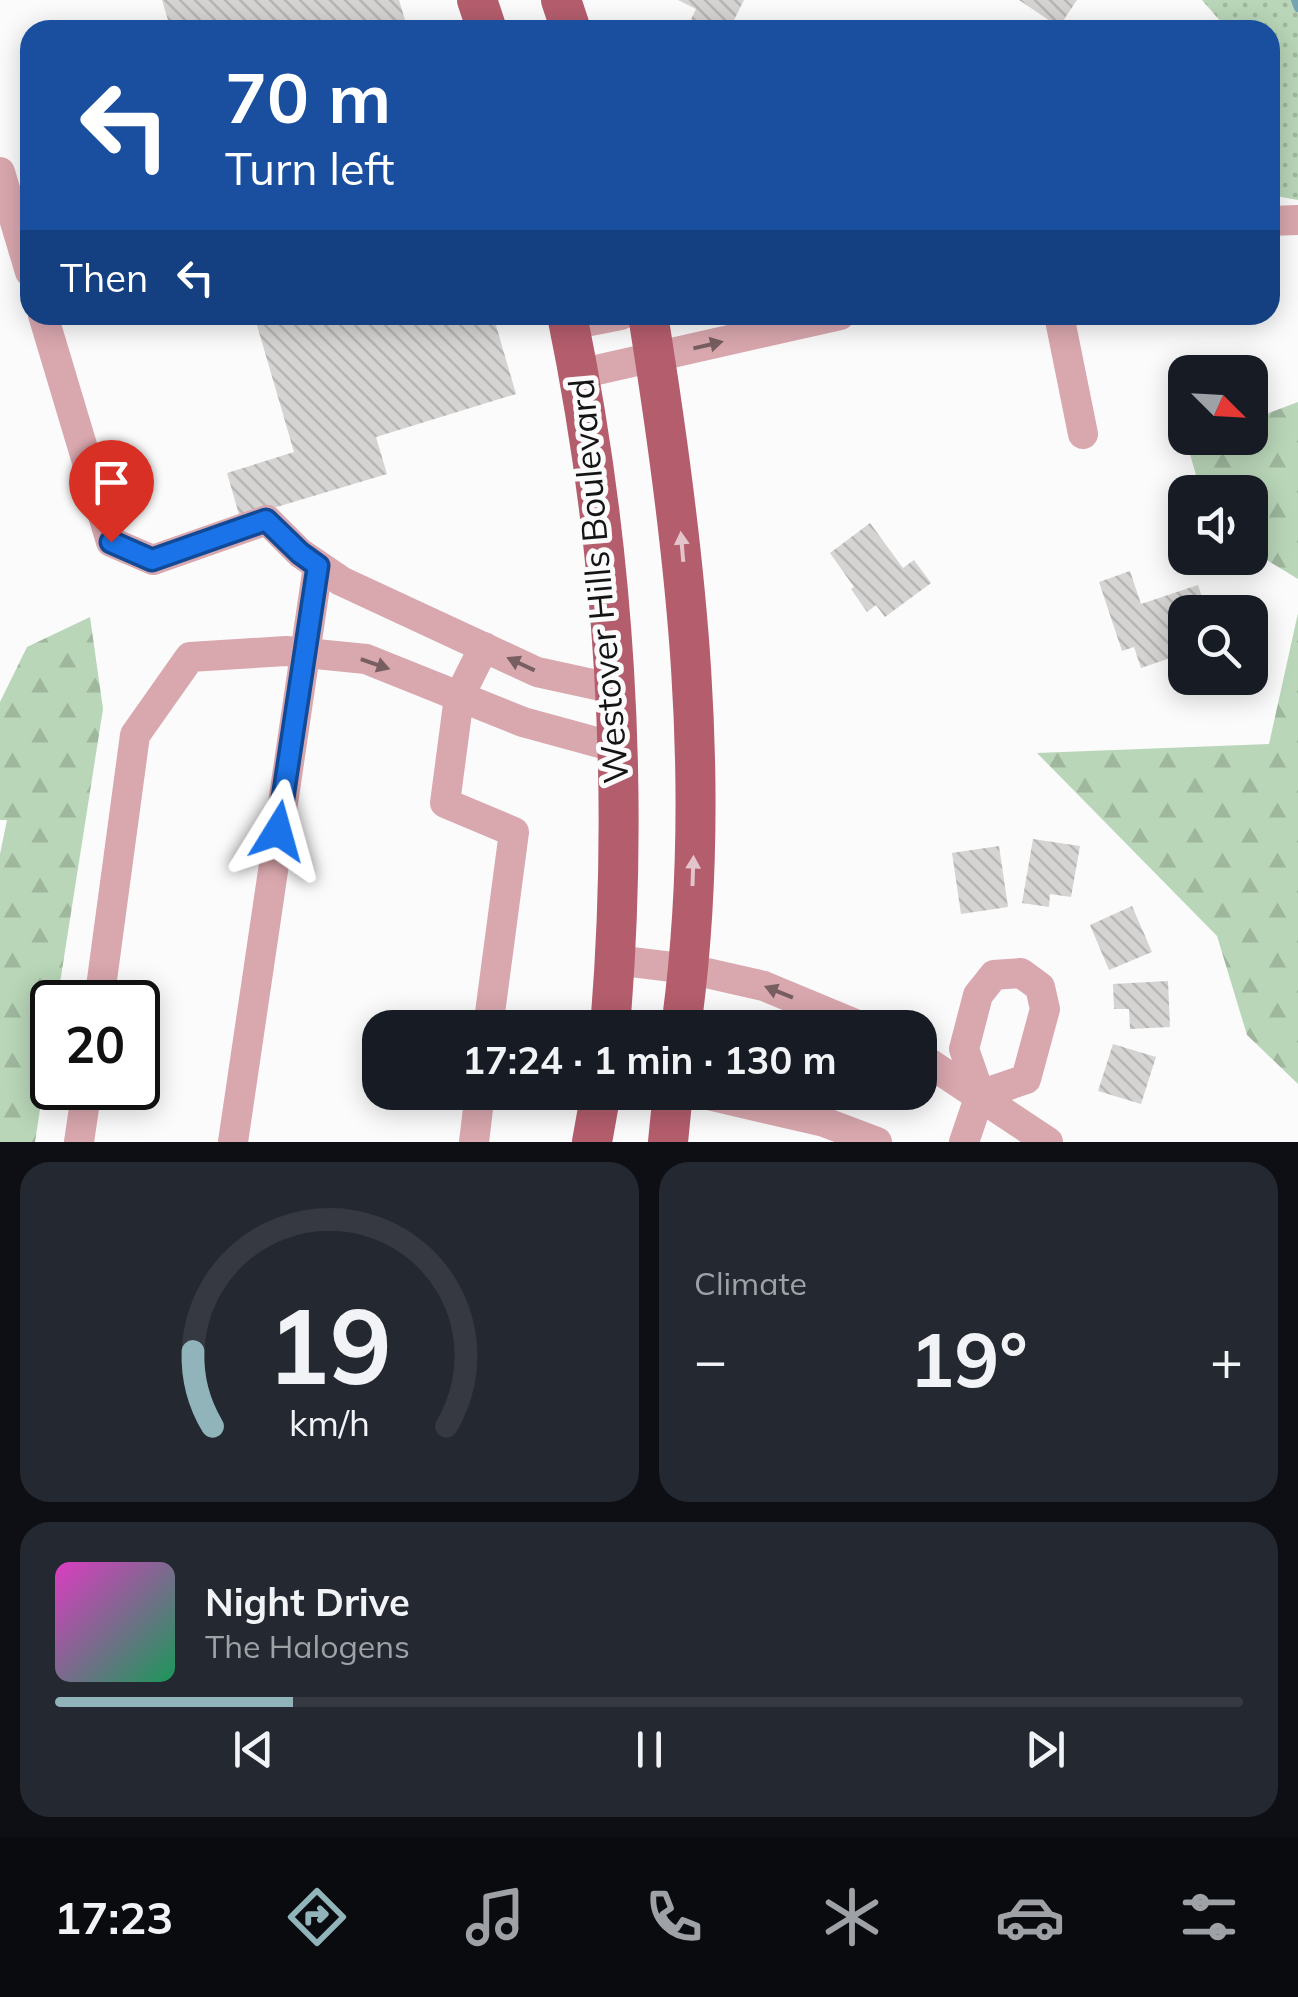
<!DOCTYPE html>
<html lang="en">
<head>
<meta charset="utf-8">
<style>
  body { margin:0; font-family:Mulish,sans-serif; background:#242831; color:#f1f3f6; height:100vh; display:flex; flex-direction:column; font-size:38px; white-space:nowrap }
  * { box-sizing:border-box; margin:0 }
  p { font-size:32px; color:#9ea1a6 }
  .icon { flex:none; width:55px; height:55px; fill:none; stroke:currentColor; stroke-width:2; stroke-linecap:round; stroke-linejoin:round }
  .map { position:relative; height:1142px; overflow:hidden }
  .side { display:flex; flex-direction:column; gap:20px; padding:20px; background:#0d0f14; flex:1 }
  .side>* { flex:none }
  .banner { position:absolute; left:20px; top:20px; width:1260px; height:305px; border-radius:30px; box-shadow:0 5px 25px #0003; background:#1a4fa0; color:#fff; overflow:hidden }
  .needle { width:65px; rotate:114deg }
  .controls { position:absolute; left:1168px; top:355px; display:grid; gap:20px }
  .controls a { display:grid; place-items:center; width:100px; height:100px; border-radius:20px; background:#171b24; box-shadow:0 5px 25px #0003; font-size:50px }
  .speed { position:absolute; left:30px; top:980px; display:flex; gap:20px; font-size:50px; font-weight:700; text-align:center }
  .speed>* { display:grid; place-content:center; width:130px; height:130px; border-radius:50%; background:#171b24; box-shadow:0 5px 25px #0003; line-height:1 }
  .speed .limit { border:5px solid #111; border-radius:15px; background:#fff; color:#111 }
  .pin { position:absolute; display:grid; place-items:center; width:85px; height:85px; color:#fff; margin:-102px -42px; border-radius:50% 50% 50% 0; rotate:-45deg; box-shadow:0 0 10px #0007 }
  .pin .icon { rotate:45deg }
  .me { position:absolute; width:110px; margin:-55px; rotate:8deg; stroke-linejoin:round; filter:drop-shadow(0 0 8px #0008) }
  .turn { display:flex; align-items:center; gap:35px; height:210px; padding:0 40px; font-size:45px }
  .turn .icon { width:130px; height:130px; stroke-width:2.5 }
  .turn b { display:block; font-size:70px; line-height:85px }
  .then { display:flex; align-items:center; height:95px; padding:0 40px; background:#0003; gap:20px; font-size:38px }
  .big { font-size:75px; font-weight:700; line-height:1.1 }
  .side .widget { flex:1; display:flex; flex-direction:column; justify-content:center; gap:15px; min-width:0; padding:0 35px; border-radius:30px; background:#242831 }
  .side .dial { align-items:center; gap:0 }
  .dial svg { height:260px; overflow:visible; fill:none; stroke:#363941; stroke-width:7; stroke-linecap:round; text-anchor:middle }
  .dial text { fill:#f1f3f6; stroke:none }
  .song { display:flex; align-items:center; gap:30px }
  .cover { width:120px; height:120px; border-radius:15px; background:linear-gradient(135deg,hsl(310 70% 55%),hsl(150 70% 35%)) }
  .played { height:10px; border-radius:5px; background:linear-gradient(90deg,#91b4ba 20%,#363941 20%) }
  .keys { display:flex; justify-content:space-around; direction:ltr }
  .heat { display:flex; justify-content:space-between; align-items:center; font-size:55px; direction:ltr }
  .side .tiles { flex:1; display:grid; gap:20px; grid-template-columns:1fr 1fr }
  .widget:last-child { grid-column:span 2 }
  .trip { position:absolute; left:362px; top:1010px; width:575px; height:100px; border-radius:30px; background:#171b24; box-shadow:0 5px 25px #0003; font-weight:700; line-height:100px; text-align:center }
  .tabs { display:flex; height:160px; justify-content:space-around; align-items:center; background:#090b0e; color:#9ea1a6 }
  .tabs .icon { width:70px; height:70px }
  .tabs .on { color:#91b4ba }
  .tabs b { font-size:45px; color:#f1f3f6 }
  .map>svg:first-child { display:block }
  .grass { fill:url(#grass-dots) }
  .forest { fill:url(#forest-firs) }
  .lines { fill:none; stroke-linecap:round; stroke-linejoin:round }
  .stream { stroke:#74a3b2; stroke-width:8 }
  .building { fill:url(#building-back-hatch) }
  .minor { stroke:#d9a7ae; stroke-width:30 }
  .major { stroke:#b45d6d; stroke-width:40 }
  .oneway { fill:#765e61 }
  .oneway2 { fill:#e2c4ca }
  .route-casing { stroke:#114b97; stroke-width:25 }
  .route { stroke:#1a73e8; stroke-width:18 }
  .labels { text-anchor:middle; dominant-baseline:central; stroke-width:10; stroke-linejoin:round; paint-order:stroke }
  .street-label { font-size:35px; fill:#141414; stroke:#fbfbfc }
</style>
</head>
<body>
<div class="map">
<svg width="1298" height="1142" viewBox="0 0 1298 1142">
  <defs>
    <pattern id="grass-dots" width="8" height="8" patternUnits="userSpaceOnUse" patternTransform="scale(2.5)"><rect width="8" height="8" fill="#b9d6b8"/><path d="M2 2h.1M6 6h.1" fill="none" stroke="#9eb79d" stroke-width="1.8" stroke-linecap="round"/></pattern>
    <pattern id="forest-firs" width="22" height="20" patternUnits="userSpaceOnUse" patternTransform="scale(2.5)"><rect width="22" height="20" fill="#b9d6b8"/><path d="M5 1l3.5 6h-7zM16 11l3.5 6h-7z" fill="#9eb79d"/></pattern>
    <pattern id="building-back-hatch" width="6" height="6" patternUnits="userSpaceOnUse" patternTransform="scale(2.5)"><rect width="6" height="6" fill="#d5d4d3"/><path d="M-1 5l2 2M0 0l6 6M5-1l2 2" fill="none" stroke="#b6b5b4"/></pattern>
  </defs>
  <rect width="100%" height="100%" fill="#fbfbfc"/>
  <!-- grass -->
  <polygon class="grass" points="1202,0 1298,0 1298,200 1270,195 1270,30 1228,30"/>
  <!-- forest -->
  <g class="forest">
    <polygon points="1298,402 1298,579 1250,550 1250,492 1201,492 1187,444 1204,438 1250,438 1250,420"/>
    <polygon points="1298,613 1298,1084 1247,1035 1217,936 1037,753 1269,744"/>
    <polygon points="90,617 103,709 57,1002 52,1002 52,1031 35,1142 0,1142 0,854 7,820 0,820 0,702 27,647"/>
  </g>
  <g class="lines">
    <!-- stream -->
    <polyline class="stream" points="1295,0 1298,8"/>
  </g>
  <!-- building -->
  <g class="building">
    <polygon points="162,0 399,0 408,30 171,30"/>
    <polygon points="678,0 744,0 729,30 686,30 696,9"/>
    <polygon points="1019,0 1077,0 1059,27"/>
    <polygon points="254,315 493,315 516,394 376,437 387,474 240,518 227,473 294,452"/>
    <polygon points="870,523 903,568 914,560 931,583 885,617 876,605 867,612 851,589 854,587 830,553"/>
    <polygon points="1130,571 1141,604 1198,585 1207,612 1185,612 1185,653 1141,668 1134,647 1122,651 1099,582"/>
    <polygon points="1033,839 1080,846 1071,897 1050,894 1049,907 1022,903"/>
    <polygon points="999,846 1008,907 961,914 952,853"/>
    <polygon points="1132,906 1152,952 1109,970 1090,925"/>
    <polygon points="1168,981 1170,1027 1130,1029 1129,1009 1114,1009 1113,984"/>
    <polygon points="1113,1044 1156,1057 1141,1104 1098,1091"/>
  </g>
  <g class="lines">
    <!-- minor -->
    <g class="minor">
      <polyline points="0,172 30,272"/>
      <polyline points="1270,221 1298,220"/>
      <polyline points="43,315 111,542 153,560 267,520 300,553 341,581 537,672 615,689"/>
      <polyline points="1059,315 1083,434"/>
      <polyline points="570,325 621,315"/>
      <polyline points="579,374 840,315"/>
      <polyline points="484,647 459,697 445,803 514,832 488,1028"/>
      <polyline points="615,960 689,969 764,986 865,1028"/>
      <polygon points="1021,973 1040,987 1045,1009 1026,1079 980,1095 964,1049 978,995 994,975"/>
      <polyline points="99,1002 135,735 190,657 286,651 366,659 523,722 618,748"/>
      <polyline points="920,1057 1048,1142"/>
      <polyline points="695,1092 824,1122 877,1142"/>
      <polyline points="79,1142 87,1088"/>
      <polyline points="233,1142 318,566"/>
      <polyline points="474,1142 480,1092"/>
      <polyline points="964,1142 980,1095"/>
    </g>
    <!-- major -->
    <g class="major">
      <polyline points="477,0 487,30"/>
      <polyline points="561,0 571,30"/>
      <path d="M567 315C615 548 630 791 610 1028"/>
      <path d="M648 315C686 551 714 788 681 1028"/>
      <polyline points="592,1142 601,1092"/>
      <polyline points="668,1142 673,1092"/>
    </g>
  </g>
  <!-- one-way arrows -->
  <defs><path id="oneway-solid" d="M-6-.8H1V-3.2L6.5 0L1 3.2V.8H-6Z" transform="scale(2.5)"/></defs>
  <g class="oneway">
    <use href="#oneway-solid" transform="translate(708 345) rotate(-13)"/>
    <use href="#oneway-solid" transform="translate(375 664) rotate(19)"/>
    <use href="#oneway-solid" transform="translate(521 664) rotate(-155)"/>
    <use href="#oneway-solid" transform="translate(779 992) rotate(-158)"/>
  </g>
  <g class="oneway2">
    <use href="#oneway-solid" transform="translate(682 547) rotate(-95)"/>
    <use href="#oneway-solid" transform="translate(693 871) rotate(-88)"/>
  </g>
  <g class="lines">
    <defs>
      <polyline id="route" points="111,542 152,560 266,520 300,553 318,566 278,831"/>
    </defs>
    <!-- route casing -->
    <use href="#route" class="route-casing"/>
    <!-- route -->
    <use href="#route" class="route"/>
  </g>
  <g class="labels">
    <!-- street labels -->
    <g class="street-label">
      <text transform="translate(598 581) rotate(-95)">Westover Hills Boulevard</text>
    </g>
  </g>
</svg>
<div class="controls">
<a><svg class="needle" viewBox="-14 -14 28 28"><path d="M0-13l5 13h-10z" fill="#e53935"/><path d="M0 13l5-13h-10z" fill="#9ea1a6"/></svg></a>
<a><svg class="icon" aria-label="sound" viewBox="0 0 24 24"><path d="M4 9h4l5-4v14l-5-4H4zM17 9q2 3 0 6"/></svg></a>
<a><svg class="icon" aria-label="search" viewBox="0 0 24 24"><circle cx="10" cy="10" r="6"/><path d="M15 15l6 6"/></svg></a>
</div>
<div class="speed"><div class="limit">20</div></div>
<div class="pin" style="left:111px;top:542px;background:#d93025"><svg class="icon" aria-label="arrive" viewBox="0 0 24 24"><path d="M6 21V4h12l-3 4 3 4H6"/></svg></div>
<svg class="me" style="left:278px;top:831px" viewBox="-20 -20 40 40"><path d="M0-17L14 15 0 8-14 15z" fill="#1a73e8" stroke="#fff" stroke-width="4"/></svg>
<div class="trip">17:24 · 1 min · 130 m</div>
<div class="banner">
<div class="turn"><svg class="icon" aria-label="left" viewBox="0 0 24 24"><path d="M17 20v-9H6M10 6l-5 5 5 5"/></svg><div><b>70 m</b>Turn left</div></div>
<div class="then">Then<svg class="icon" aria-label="left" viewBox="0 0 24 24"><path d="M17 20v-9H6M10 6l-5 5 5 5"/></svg></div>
</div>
</div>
<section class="side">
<div class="tiles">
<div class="widget dial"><svg viewBox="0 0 100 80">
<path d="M14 69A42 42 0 1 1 86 69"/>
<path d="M14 69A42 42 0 0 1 8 46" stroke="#91b4ba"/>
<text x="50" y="56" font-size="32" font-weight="700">19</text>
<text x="50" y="72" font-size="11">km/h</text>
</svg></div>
<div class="widget"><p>Climate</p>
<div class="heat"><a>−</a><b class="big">19°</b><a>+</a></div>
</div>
<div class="widget">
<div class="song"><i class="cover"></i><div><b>Night Drive</b><p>The Halogens</p></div></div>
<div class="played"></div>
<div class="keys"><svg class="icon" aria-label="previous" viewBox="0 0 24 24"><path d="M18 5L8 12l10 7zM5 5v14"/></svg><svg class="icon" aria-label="pause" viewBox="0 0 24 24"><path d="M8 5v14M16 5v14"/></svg><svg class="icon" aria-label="next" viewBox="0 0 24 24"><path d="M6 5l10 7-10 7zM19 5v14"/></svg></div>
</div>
</div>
</section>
<nav class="tabs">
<b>17:23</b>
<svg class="icon on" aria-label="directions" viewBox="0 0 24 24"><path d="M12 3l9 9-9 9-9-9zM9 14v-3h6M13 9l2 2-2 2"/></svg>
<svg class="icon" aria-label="music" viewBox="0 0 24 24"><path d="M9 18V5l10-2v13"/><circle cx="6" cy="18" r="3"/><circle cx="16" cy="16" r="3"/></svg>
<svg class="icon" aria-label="phone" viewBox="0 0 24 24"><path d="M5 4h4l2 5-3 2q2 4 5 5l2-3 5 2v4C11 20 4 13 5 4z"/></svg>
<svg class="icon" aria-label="climate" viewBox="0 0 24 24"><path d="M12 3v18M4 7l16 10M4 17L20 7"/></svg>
<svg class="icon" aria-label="car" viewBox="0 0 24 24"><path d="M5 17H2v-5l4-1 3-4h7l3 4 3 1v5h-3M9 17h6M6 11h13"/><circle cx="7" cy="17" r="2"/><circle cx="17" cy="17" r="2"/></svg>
<svg class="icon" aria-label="filters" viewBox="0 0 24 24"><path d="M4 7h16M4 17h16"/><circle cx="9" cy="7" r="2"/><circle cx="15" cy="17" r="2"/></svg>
</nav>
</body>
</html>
